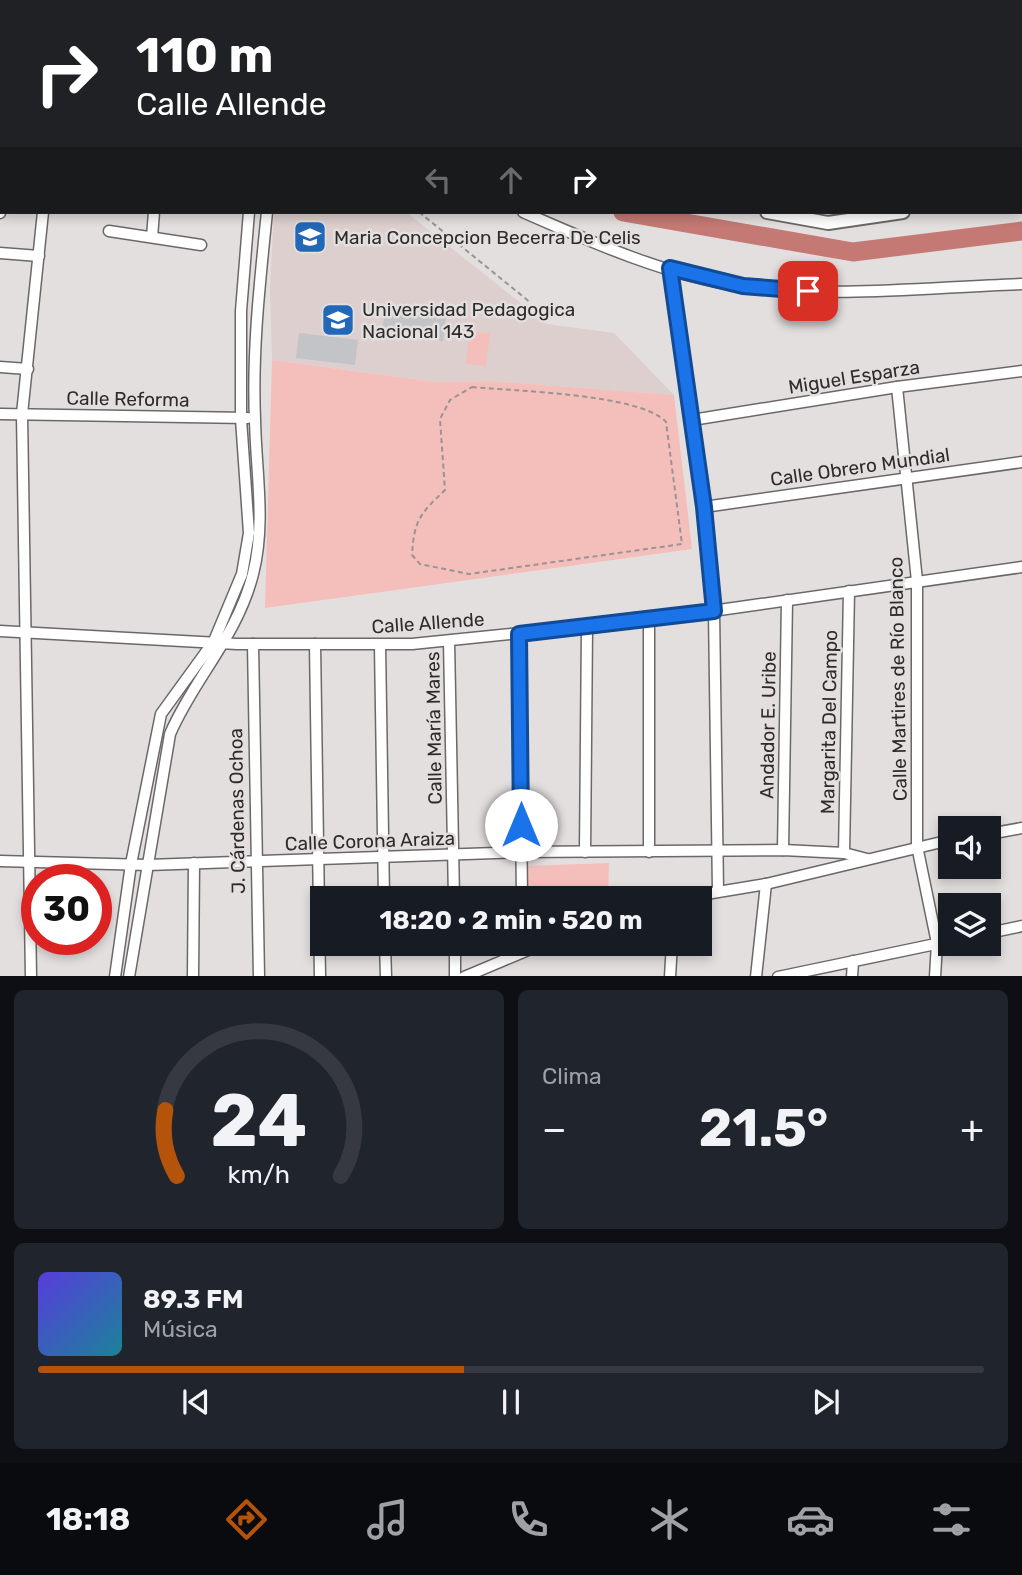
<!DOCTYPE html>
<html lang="es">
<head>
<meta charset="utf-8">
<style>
  body { margin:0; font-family:Rubik,sans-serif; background:#20242c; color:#f1f3f6; height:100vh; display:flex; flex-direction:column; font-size:26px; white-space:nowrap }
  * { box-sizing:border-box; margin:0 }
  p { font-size:23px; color:#9ea1a6 }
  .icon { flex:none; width:38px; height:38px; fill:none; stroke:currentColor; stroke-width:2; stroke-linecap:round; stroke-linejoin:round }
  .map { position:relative; height:976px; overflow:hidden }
  .drawer { display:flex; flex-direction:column; gap:14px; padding:14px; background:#0d0f14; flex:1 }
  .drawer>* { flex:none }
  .top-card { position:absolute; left:0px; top:0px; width:1022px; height:214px; box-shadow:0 4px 10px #0003; background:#202124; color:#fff; overflow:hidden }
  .buttons { position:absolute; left:938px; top:816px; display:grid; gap:14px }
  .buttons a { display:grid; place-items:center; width:63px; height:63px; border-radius:0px; background:#171b24; box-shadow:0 4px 10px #0003; font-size:35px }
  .speed { position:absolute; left:21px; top:864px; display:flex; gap:14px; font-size:35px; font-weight:700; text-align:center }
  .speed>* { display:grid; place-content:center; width:91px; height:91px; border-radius:50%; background:#171b24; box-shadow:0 4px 10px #0003; line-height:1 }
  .speed .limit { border:10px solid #d22; background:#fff; color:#111 }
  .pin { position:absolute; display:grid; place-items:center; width:60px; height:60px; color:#fff; margin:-30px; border-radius:14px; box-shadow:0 4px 10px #0006 }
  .me { position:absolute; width:77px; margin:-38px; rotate:0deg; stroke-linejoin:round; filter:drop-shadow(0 0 5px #0008) }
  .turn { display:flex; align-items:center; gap:24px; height:147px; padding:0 21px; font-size:32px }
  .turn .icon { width:91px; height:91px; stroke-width:2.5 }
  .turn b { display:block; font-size:49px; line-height:60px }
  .lanes { display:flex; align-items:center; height:66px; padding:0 21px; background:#0003; justify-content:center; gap:35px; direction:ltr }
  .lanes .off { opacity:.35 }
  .big { font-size:52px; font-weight:700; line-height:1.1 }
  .drawer .widget { flex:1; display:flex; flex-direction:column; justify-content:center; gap:10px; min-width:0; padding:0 24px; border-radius:10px; background:#20242c }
  .drawer .dial { align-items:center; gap:0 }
  .dial svg { height:182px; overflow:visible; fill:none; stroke:#363941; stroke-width:7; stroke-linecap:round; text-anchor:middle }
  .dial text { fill:#f1f3f6; stroke:none }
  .song { display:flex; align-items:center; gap:21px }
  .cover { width:84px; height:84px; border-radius:10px; background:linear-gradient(135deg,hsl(250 70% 55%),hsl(190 70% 35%)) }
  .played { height:7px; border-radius:4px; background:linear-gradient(90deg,#b45309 45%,#363941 45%) }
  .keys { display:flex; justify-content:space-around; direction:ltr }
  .heat { display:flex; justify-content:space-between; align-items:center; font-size:38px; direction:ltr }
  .drawer .tiles { flex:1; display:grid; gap:14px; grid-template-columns:1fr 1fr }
  .widget:last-child { grid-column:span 2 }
  .trip { position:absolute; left:310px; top:886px; width:402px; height:70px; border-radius:0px; background:#171b24; box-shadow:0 4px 10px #0003; font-weight:700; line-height:70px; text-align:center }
  .menu { display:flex; height:112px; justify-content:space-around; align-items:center; background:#090b0e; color:#9ea1a6 }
  .menu .icon { width:49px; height:49px }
  .menu .on { color:#b45309 }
  .menu b { font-size:32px; color:#f1f3f6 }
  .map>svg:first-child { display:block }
  .built { fill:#dccfcd }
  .green { fill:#f4bfba }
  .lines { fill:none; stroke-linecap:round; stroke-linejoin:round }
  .river { stroke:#c47974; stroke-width:19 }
  .building { fill:#c2c4c7 }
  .minor-casing { stroke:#6c6868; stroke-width:13 }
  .tertiary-casing { stroke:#6c6868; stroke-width:16 }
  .path { stroke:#989494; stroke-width:2; stroke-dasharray:5 3.5; stroke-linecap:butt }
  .minor { stroke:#fff; stroke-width:10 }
  .tertiary { stroke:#fff; stroke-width:12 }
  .route-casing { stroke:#114b97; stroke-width:18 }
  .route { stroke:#1a73e8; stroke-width:12 }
  .labels { text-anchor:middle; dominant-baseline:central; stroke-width:5; stroke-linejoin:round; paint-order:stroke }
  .poi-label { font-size:19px; fill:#2d2c2c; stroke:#e4dfdf; text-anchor:start }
  .street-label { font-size:19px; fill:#2d2c2c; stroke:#e4dfdf }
</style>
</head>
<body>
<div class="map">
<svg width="1022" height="977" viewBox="0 0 1022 977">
  <rect width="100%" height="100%" fill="#e4dfdf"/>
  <!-- built -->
  <polygon class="built" points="274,212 406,212 547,324 614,333 674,395 491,381 435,382 272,360 270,289"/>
  <!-- green -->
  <g class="green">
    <polygon points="469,331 490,333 486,366 466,364"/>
    <polygon points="272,360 435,382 491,381 674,395 692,549 265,608"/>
    <polygon points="609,863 608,898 526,898 524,866"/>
  </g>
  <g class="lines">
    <!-- river -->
    <g class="river">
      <polyline points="129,0 133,2"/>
      <polyline points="623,212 853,252 1022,231"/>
    </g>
  </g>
  <!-- building -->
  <g class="building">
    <polygon points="385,308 446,316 443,341 382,333"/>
    <polygon points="299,333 358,340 355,365 296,358"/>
  </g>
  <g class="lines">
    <defs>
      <g id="minor">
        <polyline points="270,0 270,2"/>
        <polyline points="0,12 2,13"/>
        <polyline points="1020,30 1022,30"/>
        <polyline points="0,90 2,90"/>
        <polyline points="1020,119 1022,119"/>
        <polyline points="0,138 2,138"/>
        <polyline points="1020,173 1022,173"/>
        <path d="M523 212C591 242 670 277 745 287 835 298 931 287 1022 284"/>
        <polyline points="0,213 2,194"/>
        <polyline points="109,231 201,245"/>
        <polyline points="152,237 154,212"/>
        <polyline points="0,253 39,256"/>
        <polyline points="670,268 704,507 714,611 718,891"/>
        <polyline points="0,367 28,369"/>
        <polyline points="897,387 917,581 917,846 937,943 935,977"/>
        <polyline points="0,414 248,418"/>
        <polyline points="692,420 897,387 1022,371"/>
        <polyline points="704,507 1022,462"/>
        <polyline points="0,631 237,644 412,644 649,620 1022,567"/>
        <polyline points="519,634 522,898"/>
        <polyline points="449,641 454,898"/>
        <polyline points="253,644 259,977"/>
        <polyline points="315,644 320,977"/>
        <polyline points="380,645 384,898"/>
        <polyline points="989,834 1022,828"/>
        <polyline points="783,850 787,600"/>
        <polyline points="585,852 587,626"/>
        <polyline points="649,852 649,620"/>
        <polyline points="844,853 849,591"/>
        <polyline points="0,861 148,865 521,852 783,850 844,853 867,859"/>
        <polyline points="682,898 766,884 950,840"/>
        <polyline points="989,933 1022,926"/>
        <polyline points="385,943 386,977"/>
        <polyline points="455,943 455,977"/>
        <polyline points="31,977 22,414 43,212"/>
        <polyline points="115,977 131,864 161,714 214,641 242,574 249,533 241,419 241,311 249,212"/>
        <path d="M129 977 170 734C194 678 237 637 253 574 266 523 256 472 255 420 252 350 260 281 267 212"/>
        <polyline points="193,977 194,863"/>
        <polyline points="464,977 545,943"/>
        <polyline points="670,977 672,943"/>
        <polyline points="756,977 766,884"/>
        <polyline points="778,977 950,941"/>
        <polyline points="852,977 853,961"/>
      </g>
      <g id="tertiary">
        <polyline points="219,0 224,2"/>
        <polyline points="1020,190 1022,190"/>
        <polyline points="767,212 828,223 903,212"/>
      </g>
    </defs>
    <!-- minor casing -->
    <use href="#minor" class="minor-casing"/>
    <!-- tertiary casing -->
    <use href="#tertiary" class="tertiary-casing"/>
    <!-- path -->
    <g class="path">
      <polyline points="28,0 31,2"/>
      <polyline points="510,2 511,0"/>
      <polyline points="1010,2 1010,0"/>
      <polyline points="419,212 531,303"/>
      <path d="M472 387C514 391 641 394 666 422L682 544 469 574 420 564 412 555C414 520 420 514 445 490L440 419 450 400Z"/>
    </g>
    <!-- minor -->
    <use href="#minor" class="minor"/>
    <!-- tertiary -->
    <use href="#tertiary" class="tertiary"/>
  </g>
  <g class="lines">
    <defs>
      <polyline id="route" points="521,825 519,634 714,611 704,507 670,268 743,286 808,291"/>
    </defs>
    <!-- route casing -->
    <use href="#route" class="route-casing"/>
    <!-- route -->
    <use href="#route" class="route"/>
  </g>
  <!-- icons -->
  <defs>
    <symbol id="school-square" viewBox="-11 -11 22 22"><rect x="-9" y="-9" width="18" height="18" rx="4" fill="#2267b8" stroke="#e4dfdf"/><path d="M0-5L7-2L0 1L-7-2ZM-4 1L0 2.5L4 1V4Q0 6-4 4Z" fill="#fff"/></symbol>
    <symbol id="university-square" viewBox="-11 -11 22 22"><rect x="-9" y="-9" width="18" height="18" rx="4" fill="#2267b8" stroke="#e4dfdf"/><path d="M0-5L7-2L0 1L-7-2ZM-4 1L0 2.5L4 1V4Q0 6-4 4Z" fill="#fff"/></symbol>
  </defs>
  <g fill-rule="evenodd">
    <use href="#school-square" x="291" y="218" width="38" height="38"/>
    <use href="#university-square" x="319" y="301" width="38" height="38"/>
  </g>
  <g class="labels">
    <!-- poi labels -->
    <g class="poi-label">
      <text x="334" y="237">Maria Concepcion Becerra De Celis</text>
      <text x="362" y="309">Universidad Pedagogica<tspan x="362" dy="22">Nacional 143</tspan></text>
    </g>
    <!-- street labels -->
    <g class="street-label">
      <text transform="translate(854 377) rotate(-9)">Miguel Esparza</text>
      <text transform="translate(128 399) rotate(1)">Calle Reforma</text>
      <text transform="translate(860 467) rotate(-8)">Calle Obrero Mundial</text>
      <text transform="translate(428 623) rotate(-4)">Calle Allende</text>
      <text transform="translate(898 679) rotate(-91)">Calle Martires de Río Blanco</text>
      <text transform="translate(829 722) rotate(-89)">Margarita Del Campo</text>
      <text transform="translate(768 725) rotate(-89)">Andador E. Uribe</text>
      <text transform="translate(434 728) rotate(-91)">Calle María Mares</text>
      <text transform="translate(237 811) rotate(-91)">J. Cárdenas Ochoa</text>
      <text transform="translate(370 841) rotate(-2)">Calle Corona Araiza</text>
    </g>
  </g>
</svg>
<div class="buttons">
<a><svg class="icon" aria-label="sound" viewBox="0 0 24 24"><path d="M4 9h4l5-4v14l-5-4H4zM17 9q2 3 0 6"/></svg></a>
<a><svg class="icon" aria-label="layers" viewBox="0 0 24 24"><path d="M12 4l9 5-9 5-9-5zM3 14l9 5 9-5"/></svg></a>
</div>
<div class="speed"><div class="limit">30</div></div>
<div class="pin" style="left:808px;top:291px;background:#d93025"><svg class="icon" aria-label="arrive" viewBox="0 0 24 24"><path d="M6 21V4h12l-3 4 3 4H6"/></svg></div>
<svg class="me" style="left:521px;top:825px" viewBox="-20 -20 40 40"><circle r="19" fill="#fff"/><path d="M0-13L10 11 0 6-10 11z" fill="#1a73e8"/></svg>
<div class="trip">18:20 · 2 min · 520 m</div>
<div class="top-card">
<div class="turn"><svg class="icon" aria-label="right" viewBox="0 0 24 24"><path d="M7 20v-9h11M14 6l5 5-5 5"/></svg><div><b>110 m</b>Calle Allende</div></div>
<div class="lanes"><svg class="icon off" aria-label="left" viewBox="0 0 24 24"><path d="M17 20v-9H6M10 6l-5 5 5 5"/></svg><svg class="icon off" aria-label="ahead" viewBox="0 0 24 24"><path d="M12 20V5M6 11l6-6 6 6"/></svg><svg class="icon" aria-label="right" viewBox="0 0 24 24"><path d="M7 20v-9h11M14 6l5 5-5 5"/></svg></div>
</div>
</div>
<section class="drawer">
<div class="tiles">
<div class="widget dial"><svg viewBox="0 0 100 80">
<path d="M14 69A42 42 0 1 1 86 69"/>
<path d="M14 69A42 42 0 0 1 9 40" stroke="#b45309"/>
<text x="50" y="56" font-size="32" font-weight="700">24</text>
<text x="50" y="72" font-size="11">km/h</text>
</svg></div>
<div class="widget"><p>Clima</p>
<div class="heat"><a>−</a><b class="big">21.5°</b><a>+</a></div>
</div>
<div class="widget">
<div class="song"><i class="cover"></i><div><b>89.3 FM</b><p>Música</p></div></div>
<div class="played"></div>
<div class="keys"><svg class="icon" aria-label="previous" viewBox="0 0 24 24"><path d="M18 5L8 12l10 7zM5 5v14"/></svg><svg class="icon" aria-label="pause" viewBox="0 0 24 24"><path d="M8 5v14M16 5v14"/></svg><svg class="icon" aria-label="next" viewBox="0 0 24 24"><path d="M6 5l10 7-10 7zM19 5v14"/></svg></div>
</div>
</div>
</section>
<nav class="menu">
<b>18:18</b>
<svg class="icon on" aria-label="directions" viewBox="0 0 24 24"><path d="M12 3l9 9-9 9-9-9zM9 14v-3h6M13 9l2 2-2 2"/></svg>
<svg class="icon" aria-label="music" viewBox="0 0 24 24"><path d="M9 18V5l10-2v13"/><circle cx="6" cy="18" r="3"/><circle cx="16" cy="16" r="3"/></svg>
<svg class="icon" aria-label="phone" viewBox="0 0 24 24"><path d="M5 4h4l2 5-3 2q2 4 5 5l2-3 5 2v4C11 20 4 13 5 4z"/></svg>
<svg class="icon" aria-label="climate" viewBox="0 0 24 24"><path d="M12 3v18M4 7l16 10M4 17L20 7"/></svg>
<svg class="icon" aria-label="car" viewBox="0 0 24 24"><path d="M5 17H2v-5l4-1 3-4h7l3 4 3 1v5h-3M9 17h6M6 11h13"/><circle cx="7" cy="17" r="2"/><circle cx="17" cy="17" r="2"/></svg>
<svg class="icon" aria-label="filters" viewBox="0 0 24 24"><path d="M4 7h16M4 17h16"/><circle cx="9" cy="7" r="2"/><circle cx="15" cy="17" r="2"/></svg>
</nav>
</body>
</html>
